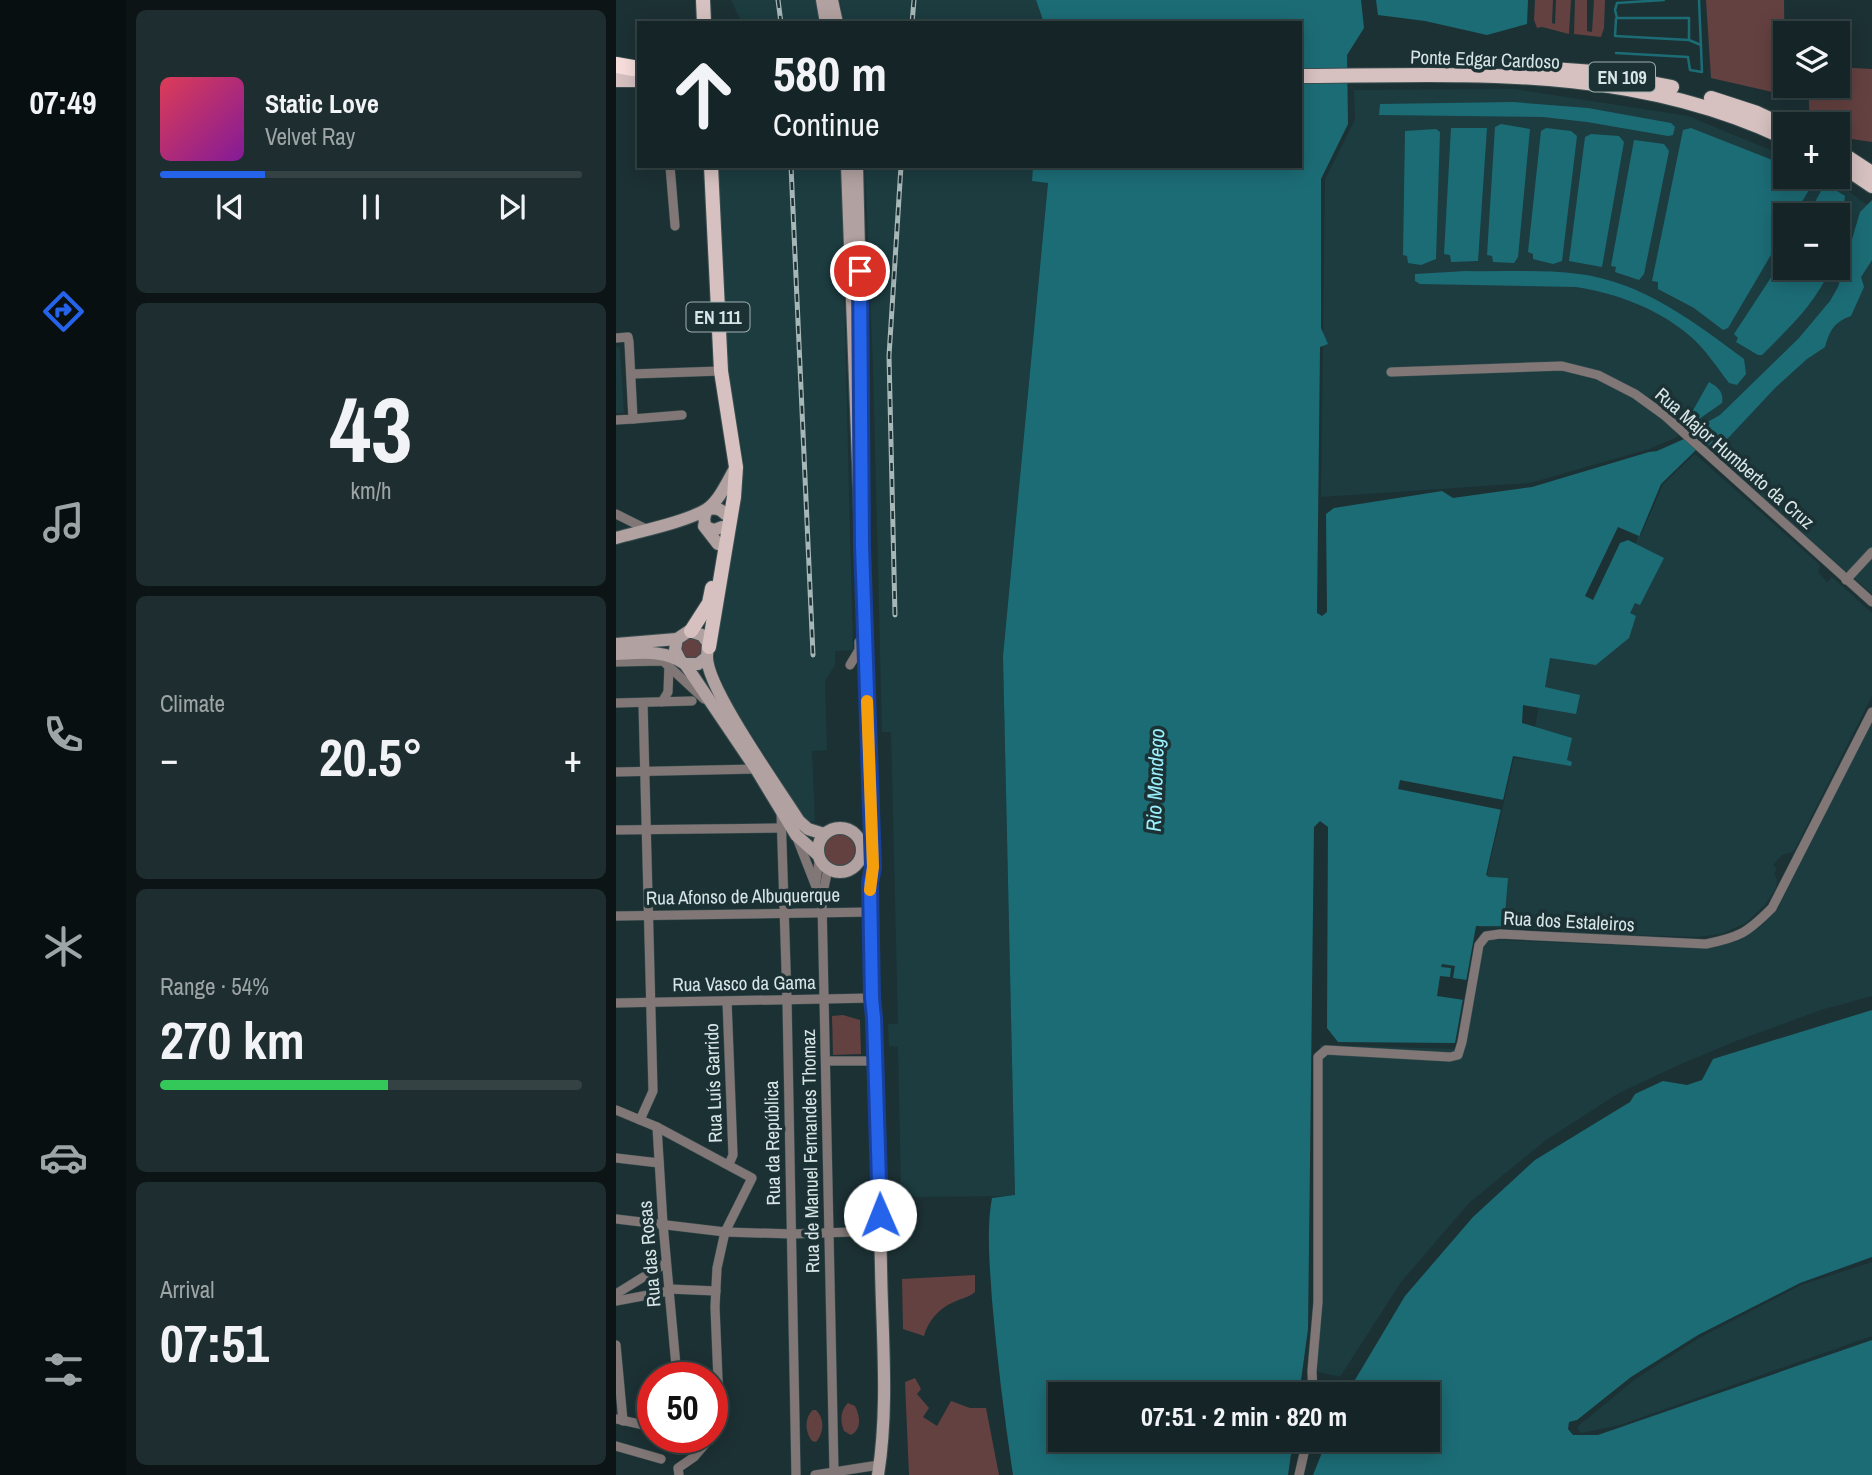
<!DOCTYPE html>
<html lang="en">
<head>
<meta charset="utf-8">
<style>
  body { margin:0; font-family:"Archivo Narrow",sans-serif; background:#1e2d2f; color:#f1f3f6; height:100vh; display:flex; flex-direction:column; font-size:26px; white-space:nowrap }
  * { box-sizing:border-box; margin:0 }
  p { font-size:23px; color:#9da5a7 }
  .icon { flex:none; width:38px; height:38px; fill:none; stroke:currentColor; stroke-width:2; stroke-linecap:round; stroke-linejoin:round }
  .map { position:relative; flex:1; overflow:hidden }
  .panel { display:flex; flex-direction:column; gap:10px; padding:10px; background:#0c1415; width:490px }
  .panel>* { flex:none }
  .hud { position:absolute; left:21px; top:21px; width:665px; height:147px; border-radius:0px; box-shadow:0 4px 18px #0003,0 0 0 2px #344244; background:#152527; color:#f1f3f6; overflow:hidden }
  .controls { position:absolute; left:1157px; top:21px; display:grid; gap:14px }
  .controls a { display:grid; place-items:center; width:77px; height:77px; border-radius:0px; background:#152527; box-shadow:0 4px 18px #0003,0 0 0 2px #344244; font-size:35px }
  .speed { position:absolute; left:21px; top:1362px; display:flex; gap:14px; font-size:35px; font-weight:700; text-align:center }
  .speed>* { display:grid; place-content:center; width:91px; height:91px; border-radius:50%; background:#152527; box-shadow:0 4px 18px #0003,0 0 0 2px #344244; line-height:1 }
  .speed .limit { border:10px solid #d22; background:#fff; color:#111 }
  .pin { position:absolute; display:grid; place-items:center; width:60px; height:60px; color:#fff; margin:-30px; border:4px solid #fff; border-radius:50%; box-shadow:0 2px 7px #0007 }
  .me { position:absolute; width:77px; margin:-38px; rotate:359deg; stroke-linejoin:round; filter:drop-shadow(0 0 5px #0008) }
  .turn { display:flex; align-items:center; gap:24px; height:147px; padding:0 21px; font-size:32px }
  .turn .icon { width:91px; height:91px; stroke-width:2.5 }
  .turn b { display:block; font-size:49px; line-height:60px }
  .big { font-size:52px; font-weight:700; line-height:1.1 }
  .panel .widget { flex:1; display:flex; flex-direction:column; justify-content:center; gap:10px; min-width:0; padding:0 24px; border-radius:10px; background:#1e2d2f }
  .panel .dial { align-items:center; gap:0 }
  .dial b { font-size:91px; line-height:1 }
  .song { display:flex; align-items:center; gap:21px }
  .cover { width:84px; height:84px; border-radius:10px; background:linear-gradient(135deg,hsl(350 70% 55%),hsl(290 70% 35%)) }
  .played { height:7px; border-radius:4px; background:linear-gradient(90deg,#2563eb 25%,#344244 25%) }
  .keys { display:flex; justify-content:space-around; direction:ltr }
  .heat { display:flex; justify-content:space-between; align-items:center; font-size:38px; direction:ltr }
  .charge { height:10px; border-radius:5px; background:linear-gradient(90deg,#34c759 54%,#344244 0) }
  .trip { position:absolute; left:432px; top:1382px; width:392px; height:70px; border-radius:0px; background:#152527; box-shadow:0 4px 18px #0003,0 0 0 2px #344244; font-weight:700; line-height:70px; text-align:center }
  main { display:flex; flex:1; min-height:0 }
  .dock { display:flex; flex-direction:column; width:126px; justify-content:space-around; align-items:center; background:#080f10; color:#9da5a7 }
  .dock .icon { width:49px; height:49px }
  .dock .current { color:#2563eb }
  .dock b { font-size:32px; color:#f1f3f6 }
  .map>svg:first-child { display:block }
  .built { fill:#1c3c40; fill-rule:evenodd }
  .green { fill:#634140 }
  .water { fill:#1c6c76 }
  .pier { fill:#1c3134 }
  .lines { fill:none; stroke-linecap:round; stroke-linejoin:round }
  .stream { stroke:#1c6c76; stroke-width:2.5 }
  .street-casing { stroke:#3a4e50; stroke-width:10 }
  .secondary-casing { stroke:#3a4e50; stroke-width:14 }
  .primary-casing { stroke:#3a4e50; stroke-width:16 }
  .highway-casing { stroke:#3a4e50; stroke-width:18 }
  .street { stroke:#817776; stroke-width:9 }
  .secondary { stroke:#b1a1a0; stroke-width:12 }
  .primary { stroke:#d6c1c0; stroke-width:14 }
  .highway { stroke:#f7dedc; stroke-width:16 }
  .rail-casing { stroke:#a7b6b7; stroke-width:5 }
  .rail { stroke:#1c3134; stroke-width:2.5; stroke-dasharray:8; stroke-linecap:butt }
  .route-casing { stroke:#184099; stroke-width:18 }
  .route { stroke:#2563eb; stroke-width:12 }
  .slow { stroke:#f59e0b; stroke-width:12 }
  .labels { text-anchor:middle; dominant-baseline:central; stroke-width:7; stroke-linejoin:round; paint-order:stroke }
  .shield { fill:#1c3134; stroke:#a0afb1; stroke-width:2 }
  .shield-label { font-size:18px; font-weight:bold; fill:#d8e5e6 }
  .street-label { font-size:19px; fill:#d8e5e6; stroke:#1c3134 }
  .water-label { font-size:21px; font-style:italic; fill:#9bf0fd; stroke:#1c3134 }
</style>
</head>
<body>
<main>
<nav class="dock">
<b>07:49</b>
<svg class="icon current" aria-label="directions" viewBox="0 0 24 24"><path d="M12 3l9 9-9 9-9-9zM9 14v-3h6M13 9l2 2-2 2"/></svg>
<svg class="icon" aria-label="music" viewBox="0 0 24 24"><path d="M9 18V5l10-2v13"/><circle cx="6" cy="18" r="3"/><circle cx="16" cy="16" r="3"/></svg>
<svg class="icon" aria-label="phone" viewBox="0 0 24 24"><path d="M5 4h4l2 5-3 2q2 4 5 5l2-3 5 2v4C11 20 4 13 5 4z"/></svg>
<svg class="icon" aria-label="climate" viewBox="0 0 24 24"><path d="M12 3v18M4 7l16 10M4 17L20 7"/></svg>
<svg class="icon" aria-label="car" viewBox="0 0 24 24"><path d="M5 17H2v-5l4-1 3-4h7l3 4 3 1v5h-3M9 17h6M6 11h13"/><circle cx="7" cy="17" r="2"/><circle cx="17" cy="17" r="2"/></svg>
<svg class="icon" aria-label="filters" viewBox="0 0 24 24"><path d="M4 7h16M4 17h16"/><circle cx="9" cy="7" r="2"/><circle cx="15" cy="17" r="2"/></svg>
</nav>
<section class="panel">
<div class="widget">
<div class="song"><i class="cover"></i><div><b>Static Love</b><p>Velvet Ray</p></div></div>
<div class="played"></div>
<div class="keys"><svg class="icon" aria-label="previous" viewBox="0 0 24 24"><path d="M18 5L8 12l10 7zM5 5v14"/></svg><svg class="icon" aria-label="pause" viewBox="0 0 24 24"><path d="M8 5v14M16 5v14"/></svg><svg class="icon" aria-label="next" viewBox="0 0 24 24"><path d="M6 5l10 7-10 7zM19 5v14"/></svg></div>
</div>
<div class="widget dial"><b>43</b><p>km/h</p></div>
<div class="widget"><p>Climate</p>
<div class="heat"><a>−</a><b class="big">20.5°</b><a>+</a></div>
</div>
<div class="widget"><p>Range · 54%</p><b class="big">270 km</b><div class="charge"></div></div>
<div class="widget"><p>Arrival</p><b class="big">07:51</b></div>
</section>
<div class="map">
<svg width="1256" height="1475" viewBox="0 0 1256 1475">
  <rect width="100%" height="100%" fill="#1c3134"/>
  <!-- built -->
  <g class="built">
    <polygon points="115,0 199,0 204,23 126,23"/>
    <polygon points="224,0 420,0 428,23 228,23"/>
    <path d="M899 89 1072 116 1169 156V177H1213L1256 208V594L1069 430 1059 438 1033 449 914 483 705 497 709 179 739 120 738 90ZM1169 215H1222V268H1169Z"/>
    <polygon points="100,166 225,166 237,650 219,651 219,665 209,681 211,750 196,751 199,822 191,821 114,701 98,661 128,462 109,352"/>
    <polygon points="249,166 417,166 416,181 432,182 387,656 399,1196 290,1197 285,1192 282,1047 273,1046 272,1024 282,1024 275,732 266,732 257,366"/>
    <polygon points="0,346 4,348 8,413 0,413"/>
    <polygon points="1079,454 1203,564 1204,567 1202,572 1211,582 1216,577 1256,613 1256,696 1179,849 1176,852 1166,855 1157,865 1161,869 1158,873 1161,880 1160,888 1149,905 1130,923 1105,934 1082,937 947,933 946,930 863,927 871,875 898,758 913,760 932,656 987,517 1025,535 1047,484"/>
    <polygon points="1256,721 1256,996 1205,1010 1120,1041 1065,1064 1003,1093 930,1140 853,1203 785,1282 724,1377 699,1371 705,1302 704,1045 840,1049 861,939 1090,949 1122,941 1143,928 1161,910"/>
    <polygon points="1256,1262 1256,1336 1004,1425 964,1433 961,1427 1018,1380 1083,1338 1185,1285"/>
  </g>
  <!-- green -->
  <g class="green">
    <polygon points="919,0 937,0 936,23 939,24 940,0 955,0 953,34 926,27 921,28 918,20"/>
    <polygon points="959,0 971,0 971,31 976,32 978,0 989,0 988,28 985,37 958,34"/>
    <polygon points="1090,0 1168,0 1169,71 1165,94 1095,78"/>
    <polygon points="1222,67 1256,69 1256,142 1222,137 1222,124 1200,124 1194,121 1192,86 1222,86"/>
    <circle cx="76" cy="648" r="11"/>
    <circle cx="223" cy="850" r="16"/>
    <polygon points="227,1015 244,1020 245,1054 217,1055 216,1016"/>
    <path d="M359 1275V1292C352 1298 346 1298 338 1302 323 1308 312 1321 308 1336L287 1329 286 1279Z"/>
    <polygon points="299,1378 305,1389 301,1394 313,1408 307,1417 321,1426 335,1401 354,1408 370,1408 383,1475 293,1475 289,1382"/>
    <path d="M232 1403 239 1406C244 1416 246 1429 235 1435L228 1431C224 1421 224 1411 232 1403Z"/>
    <path d="M197 1410H200C209 1419 208 1433 200 1442L196 1441C189 1432 188 1418 197 1410Z"/>
  </g>
  <!-- water -->
  <g class="water">
    <path d="M420 0H745L748 28 731 55 732 124 705 179V328L712 344 704 347 701 613 706 616 711 612 710 514 718 508 826 491 837 498 916 487 1033 452 1041 451 1068 439 1079 429 1104 415 1183 338 1214 301 1222 287 1244 212 1256 200V260L1245 277 1248 287 1235 316C1218 322 1214 330 1209 347L1191 359 1160 387 1100 451 1082 436 1073 443 1080 450 1045 484 1020 544 1048 558 1024 605 1019 603 1014 613 1020 616 1013 638 980 665 934 658 929 687 964 695 960 714 907 705 906 723 956 738 951 760 956 762 955 766 897 756 870 875 873 877 892 878 888 926H860L839 1043 722 1042 711 1028 712 827 704 821 698 827 692 1329 683 1395H444V1440H677L672 1475H397C388 1416 381 1358 376 1300 374 1267 370 1230 376 1198L399 1195 387 656 432 183 416 181 417 166H684V23H428Z"/>
    <polygon points="760,0 912,0 911,24 871,35 809,21 762,15"/>
    <polygon points="897,102 972,108 1055,123 1059,127 1057,135 1052,136 971,122 927,117 763,115 764,104"/>
    <polygon points="885,124 914,129 902,257 898,263 877,262 876,256 871,255 879,127"/>
    <polygon points="835,128 871,128 862,261 835,262 834,255 828,254"/>
    <polygon points="930,128 955,131 961,136 946,261 937,264 917,259 917,254 912,252 925,131"/>
    <polygon points="1075,128 1169,165 1169,177 1195,177 1199,180 1178,215 1169,215 1169,231 1112,328 1107,330 1078,308 1042,289 1042,282 1036,281 1067,130"/>
    <polygon points="820,129 824,132 820,259 805,265 792,263 791,256 787,255 789,131"/>
    <polygon points="975,134 1003,136 1008,142 986,267 953,261 969,137"/>
    <polygon points="1018,140 1048,144 1053,151 1028,274 1023,280 999,272 1000,267 995,266"/>
    <polygon points="1213,186 1229,196 1222,248 1222,215 1192,215 1206,189"/>
    <path d="M1169 256V268H1215C1199 304 1173 328 1146 355H1142L1120 342 1122 338 1118 334Z"/>
    <path d="M850 271C887 272 926 269 963 274 1027 282 1078 322 1128 359L1130 374 1121 385 1113 383C1101 367 1089 349 1074 336 1043 309 1000 293 960 287L804 284 799 281V274Z"/>
    <path d="M1093 382C1102 387 1108 392 1106 403L1083 419H1078L1075 414Z"/>
    <polygon points="1256,1010 1256,1257 1184,1283 1082,1335 1015,1377 961,1420 953,1422 952,1429 957,1435 982,1435 1256,1340 1256,1475 697,1475 711,1440 812,1440 812,1395 730,1395 789,1296 857,1217 919,1160 1014,1102 1019,1094 1047,1081 1071,1085 1086,1080 1097,1059"/>
  </g>
  <!-- pier -->
  <g class="pier">
    <polygon points="1002,527 1023,536 1020,544 1012,540 1004,543 977,600 969,596"/>
    <polygon points="784,780 888,800 886,810 782,789"/>
    <polygon points="826,964 839,966 837,978 851,980 848,1000 821,996 824,976 834,977 835,968 825,967"/>
  </g>
  <g class="lines">
    <!-- stream -->
    <g class="stream">
      <polyline points="1048,0 1001,3 999,10 1001,18 1073,18 1073,40"/>
      <polyline points="1000,19 999,36 1073,40 1085,45"/>
      <polyline points="1000,53 1072,57 1074,70 1086,72 1083,0"/>
    </g>
    <defs>
      <g id="street">
        <polyline points="54,166 59,226"/>
        <polyline points="0,338 12,337 13,342 17,419 0,420"/>
        <polyline points="775,372 946,366 982,375 1019,394 1048,415 1256,602"/>
        <polyline points="16,374 105,371"/>
        <polyline points="17,419 66,415"/>
        <polyline points="0,514 30,529"/>
        <polyline points="1230,580 1256,552"/>
        <polyline points="0,662 47,661 88,699"/>
        <polyline points="234,665 243,650 243,642"/>
        <polyline points="46,702 52,692 53,665"/>
        <polyline points="0,703 76,701"/>
        <polyline points="0,772 140,769"/>
        <polyline points="165,812 171,1000 180,1475"/>
        <polyline points="0,830 165,828"/>
        <polyline points="181,838 206,902 218,1472"/>
        <polyline points="200,881 203,862"/>
        <polyline points="206,897 212,869"/>
        <polyline points="0,916 255,912"/>
        <polyline points="111,1001 117,1155 113,1164"/>
        <polyline points="0,1003 256,998"/>
        <polyline points="210,1061 260,1061"/>
        <polyline points="0,1110 41,1127 136,1178 109,1232 101,1268 99,1307 103,1404 96,1433"/>
        <polyline points="24,1120 37,1091 27,703"/>
        <polyline points="41,1127 47,1224 61,1377"/>
        <polyline points="0,1158 43,1163"/>
        <polyline points="0,1219 109,1232 176,1234 264,1231"/>
        <polyline points="53,1289 100,1291"/>
        <polyline points="0,1294 50,1263"/>
        <polyline points="0,1301 53,1291"/>
        <polyline points="0,1345 7,1421"/>
        <path d="M697 1395 696 1371 702 1302V1057L710 1050 834 1057 842 1055 846 1042 863 945 870 936 884 934 1090 944C1124 937 1131 933 1156 908L1256 712"/>
        <polyline points="0,1419 37,1427"/>
        <polyline points="84,1437 94,1440"/>
        <polyline points="0,1446 45,1459"/>
        <polyline points="63,1475 62,1468 78,1457 95,1437"/>
        <polyline points="199,1475 263,1465"/>
        <polyline points="683,1475 691,1440"/>
      </g>
      <g id="secondary">
        <polyline points="206,0 210,23"/>
        <polyline points="216,0 221,23"/>
        <path d="M231 166 257 867 254 882C256 1011 262 1139 265 1267 266 1335 273 1407 262 1475"/>
        <polyline points="241,166 245,332"/>
        <polyline points="88,526 102,544"/>
        <path d="M106 527 98 530 90 527C87 520 88 515 92 509 99 508 104 508 109 514"/>
        <path d="M0 538C25 531 70 522 91 509 104 500 112 480 120 467"/>
        <polyline points="0,644 61,639"/>
        <path d="M0 654C24 653 49 649 69 664L140 769 180 835 201 854"/>
        <path d="M91 657C91 689 163 789 183 821L192 829 208 834"/>
        <polyline points="64,660 59,650 61,639 73,631 86,635 92,643 91,657 82,664 69,664"/>
        <circle cx="224" cy="850" r="22"/>
      </g>
      <g id="primary">
        <polyline points="87,0 88,23"/>
        <polyline points="892,66 978,72 1056,87"/>
        <path d="M684 76C852 75 1013 64 1169 138"/>
        <polyline points="0,80 23,80"/>
        <polyline points="1095,98 1141,113 1169,126"/>
        <polyline points="1222,151 1256,173"/>
        <polyline points="1222,163 1256,186"/>
        <polyline points="75,631 93,603 96,588"/>
        <polyline points="93,647 118,497 120,467 105,371 95,166"/>
      </g>
      <polyline id="highway" points="0,65 17,68"/>
    </defs>
    <!-- street casing -->
    <use href="#street" class="street-casing"/>
    <!-- secondary casing -->
    <use href="#secondary" class="secondary-casing"/>
    <!-- primary casing -->
    <use href="#primary" class="primary-casing"/>
    <!-- highway casing -->
    <use href="#highway" class="highway-casing"/>
    <!-- street -->
    <use href="#street" class="street"/>
    <!-- secondary -->
    <use href="#secondary" class="secondary"/>
    <!-- primary -->
    <use href="#primary" class="primary"/>
    <!-- highway -->
    <use href="#highway" class="highway"/>
    <defs>
      <g id="rail">
        <polyline points="162,0 165,23"/>
        <polyline points="296,23 298,0"/>
        <polyline points="175,166 197,655"/>
        <polyline points="279,615 273,356 285,166"/>
      </g>
    </defs>
    <!-- rail casing -->
    <use href="#rail" class="rail-casing"/>
    <!-- rail -->
    <use href="#rail" class="rail"/>
  </g>
  <g class="lines">
    <defs>
      <polyline id="route" points="244,271 246,546 257,867 254,883 256,998 258,1018 264,1215"/>
    </defs>
    <!-- route casing -->
    <use href="#route" class="route-casing"/>
    <!-- route -->
    <use href="#route" class="route"/>
    <!-- slow -->
    <polyline class="slow" points="251,701 257,867 254,890"/>
  </g>
  <g class="labels">
    <!-- shield labels -->
    <g class="shield">
      <rect x="973" y="62.5" width="66" height="29" rx="5"/>
      <rect x="70.5" y="302.5" width="63" height="29" rx="5"/>
    </g>
    <g class="shield-label">
      <text x="1006" y="77">EN 109</text>
      <text x="102" y="317">EN 111</text>
    </g>
    <!-- street labels -->
    <g class="street-label">
      <text transform="translate(869 59) rotate(2)">Ponte Edgar Cardoso</text>
      <text transform="translate(1119 458) rotate(41)">Rua Major Humberto da Cruz</text>
      <text transform="translate(127 896) rotate(-1)">Rua Afonso de Albuquerque</text>
      <text transform="translate(953 921) rotate(3)">Rua dos Estaleiros</text>
      <text transform="translate(128 983) rotate(-1)">Rua Vasco da Gama</text>
      <text transform="translate(97 1083) rotate(-92)">Rua Luís Garrido</text>
      <text transform="translate(156 1143) rotate(-91)">Rua da República</text>
      <text transform="translate(194 1151) rotate(-91)">Rua de Manuel Fernandes Thomaz</text>
      <text transform="translate(33 1254) rotate(-95)">Rua das Rosas</text>
    </g>
    <!-- water labels -->
    <g class="water-label">
      <text transform="translate(539 780) rotate(-88)">Rio Mondego</text>
    </g>
  </g>
</svg>
<div class="controls">
<a><svg class="icon" aria-label="layers" viewBox="0 0 24 24"><path d="M12 4l9 5-9 5-9-5zM3 14l9 5 9-5"/></svg></a>
<a>+</a>
<a>−</a>
</div>
<div class="speed"><div class="limit">50</div></div>
<div class="pin" style="left:244px;top:271px;background:#d93025"><svg class="icon" aria-label="arrive" viewBox="0 0 24 24"><path d="M6 21V4h12l-3 4 3 4H6"/></svg></div>
<svg class="me" style="left:264px;top:1215px" viewBox="-20 -20 40 40"><circle r="19" fill="#fff"/><path d="M0-13L10 11 0 6-10 11z" fill="#2563eb"/></svg>
<div class="trip">07:51 · 2 min · 820 m</div>
<div class="hud">
<div class="turn"><svg class="icon" aria-label="ahead" viewBox="0 0 24 24"><path d="M12 20V5M6 11l6-6 6 6"/></svg><div><b>580 m</b>Continue</div></div>
</div>
</div>
</main>
</body>
</html>
